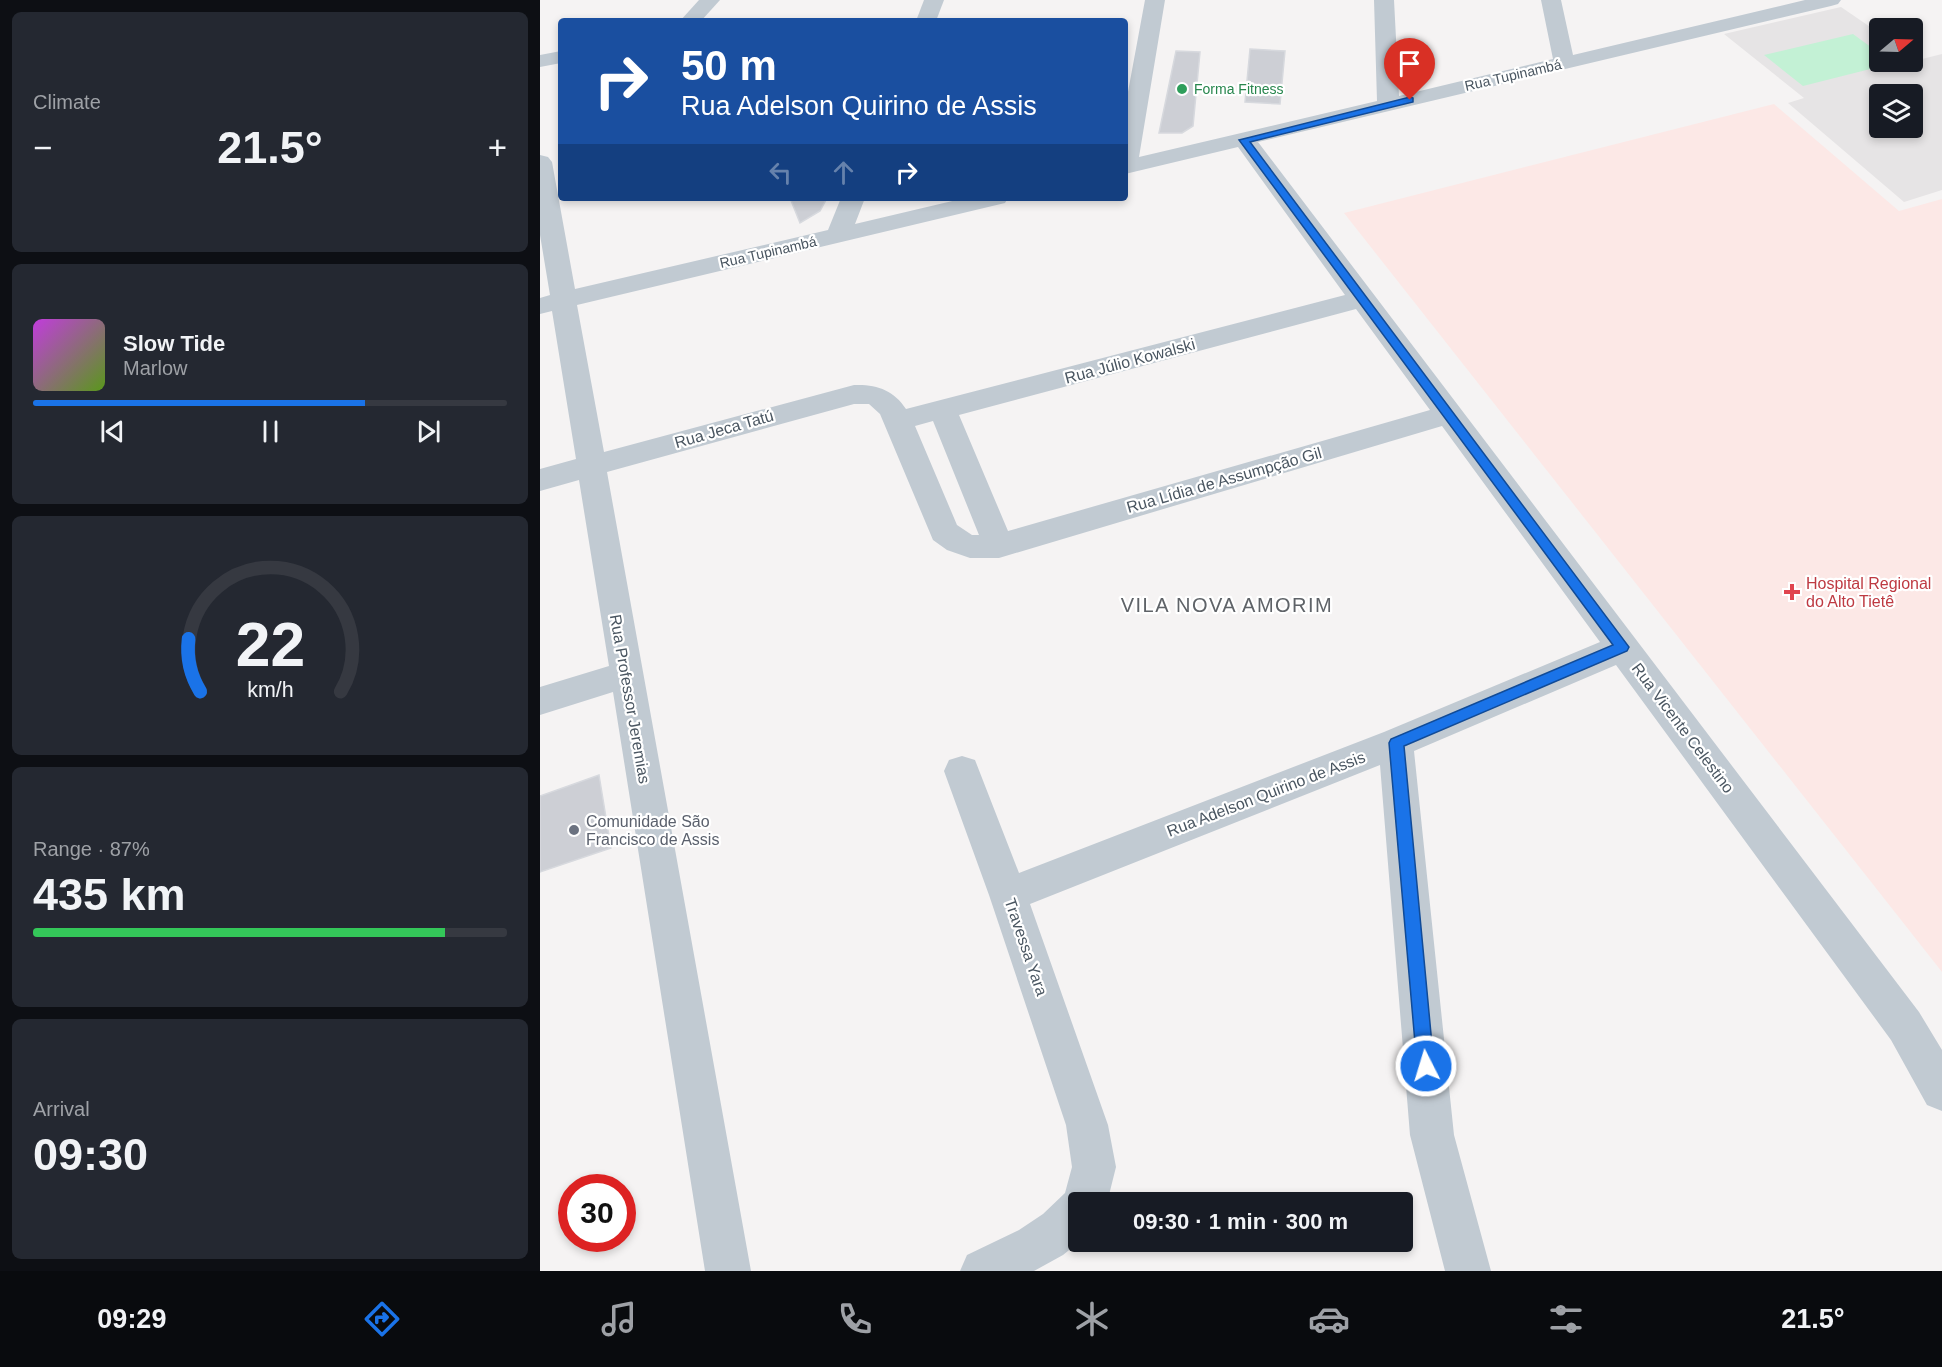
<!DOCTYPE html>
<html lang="en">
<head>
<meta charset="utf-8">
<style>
  body { margin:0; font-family:Arial,sans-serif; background:#242831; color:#f1f3f6; height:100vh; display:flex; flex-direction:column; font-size:22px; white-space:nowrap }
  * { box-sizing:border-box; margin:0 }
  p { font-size:20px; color:#9ea1a6 }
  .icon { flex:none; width:33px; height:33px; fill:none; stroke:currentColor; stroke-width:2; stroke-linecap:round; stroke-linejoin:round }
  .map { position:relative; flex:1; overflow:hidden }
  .side { display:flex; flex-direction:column; gap:12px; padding:12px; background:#0d0f14; width:540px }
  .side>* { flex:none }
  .guide { position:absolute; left:18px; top:18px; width:570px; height:183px; border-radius:6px; box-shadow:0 3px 9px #0003; background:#1a4fa0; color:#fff; overflow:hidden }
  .needle { width:39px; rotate:71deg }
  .fabs { position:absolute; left:1329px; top:18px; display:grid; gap:12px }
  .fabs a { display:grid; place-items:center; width:54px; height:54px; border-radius:6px; background:#171b24; box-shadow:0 3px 9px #0003; font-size:30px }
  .speed { position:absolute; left:18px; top:1174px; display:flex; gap:12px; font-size:30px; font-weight:700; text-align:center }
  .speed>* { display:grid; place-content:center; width:78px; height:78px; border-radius:50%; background:#171b24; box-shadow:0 3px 9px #0003; line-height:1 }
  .speed .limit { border:9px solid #d22; background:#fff; color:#111 }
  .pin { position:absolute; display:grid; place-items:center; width:51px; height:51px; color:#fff; margin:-62px -26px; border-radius:50% 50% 50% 0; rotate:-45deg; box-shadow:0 0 6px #0007 }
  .pin .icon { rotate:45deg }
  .me { position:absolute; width:66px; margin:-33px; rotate:355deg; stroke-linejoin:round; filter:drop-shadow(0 0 4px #0008) }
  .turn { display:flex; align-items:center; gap:21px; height:126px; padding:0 24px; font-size:27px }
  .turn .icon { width:78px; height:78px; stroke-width:2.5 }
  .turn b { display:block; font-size:42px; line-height:51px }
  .lanes { display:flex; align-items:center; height:57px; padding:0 24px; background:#0003; justify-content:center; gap:30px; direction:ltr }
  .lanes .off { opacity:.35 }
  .big { font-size:45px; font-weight:700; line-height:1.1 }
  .side .widget { flex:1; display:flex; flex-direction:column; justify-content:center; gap:9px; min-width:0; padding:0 21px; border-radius:9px; background:#242831 }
  .side .dial { align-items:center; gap:0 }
  .dial svg { height:156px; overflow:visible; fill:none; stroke:#363941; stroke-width:7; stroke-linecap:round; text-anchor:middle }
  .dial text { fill:#f1f3f6; stroke:none }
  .song { display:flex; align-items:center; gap:18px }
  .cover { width:72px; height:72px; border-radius:9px; background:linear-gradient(135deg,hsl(290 70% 55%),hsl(90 70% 35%)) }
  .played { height:6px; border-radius:3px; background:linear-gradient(90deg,#1a73e8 70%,#363941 70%) }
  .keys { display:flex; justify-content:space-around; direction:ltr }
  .heat { display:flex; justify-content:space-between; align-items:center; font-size:33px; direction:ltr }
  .charge { height:9px; border-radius:4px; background:linear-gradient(90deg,#34c759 87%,#363941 0) }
  .trip { position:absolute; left:528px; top:1192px; width:345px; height:60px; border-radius:6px; background:#171b24; box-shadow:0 3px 9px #0003; font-weight:700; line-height:60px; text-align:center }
  .tabs { display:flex; height:96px; justify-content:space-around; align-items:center; background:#090b0e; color:#9ea1a6 }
  .tabs .icon { width:42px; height:42px }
  .tabs .selected { color:#1a73e8 }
  .tabs b { font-size:27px; color:#f1f3f6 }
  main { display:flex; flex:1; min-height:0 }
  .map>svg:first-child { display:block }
  .education { fill:#e6e4e5; fill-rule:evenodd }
  .medical { fill:#fce8e6 }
  .green { fill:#c3f1d5 }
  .building { fill:#cdcfd5; stroke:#d7d9de; stroke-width:1.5 }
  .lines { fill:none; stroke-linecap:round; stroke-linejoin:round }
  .street { fill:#c1cad2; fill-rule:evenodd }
  .route { fill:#1a73e8; stroke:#114b97; stroke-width:1.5 }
  .leisure-dot { fill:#2e9e5b; stroke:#fff; stroke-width:2 }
  .health-dot { fill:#e0444e; stroke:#fff; stroke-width:2 }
  .worship-dot { fill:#6b7280; stroke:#fff; stroke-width:2 }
  .labels { text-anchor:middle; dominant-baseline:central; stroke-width:4.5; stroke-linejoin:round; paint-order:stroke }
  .far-street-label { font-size:14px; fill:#4a5661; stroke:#fff }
  .far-leisure-label { font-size:14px; fill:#27864d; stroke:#fff; text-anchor:start }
  .street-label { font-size:16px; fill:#4a5661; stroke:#fff }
  .health-label { font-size:16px; fill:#be3a42; stroke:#fff; text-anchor:start }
  .worship-label { font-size:16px; fill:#5b616d; stroke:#fff; text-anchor:start }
  .quarter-label { font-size:20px; letter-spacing:1.5px; fill:#5f6368; stroke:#fff }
</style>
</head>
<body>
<main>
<section class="side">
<div class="widget"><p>Climate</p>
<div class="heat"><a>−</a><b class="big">21.5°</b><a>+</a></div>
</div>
<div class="widget">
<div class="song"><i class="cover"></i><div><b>Slow Tide</b><p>Marlow</p></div></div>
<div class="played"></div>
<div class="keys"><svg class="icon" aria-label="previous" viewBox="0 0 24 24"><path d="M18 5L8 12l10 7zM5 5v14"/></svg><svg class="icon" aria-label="pause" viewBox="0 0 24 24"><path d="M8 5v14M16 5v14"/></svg><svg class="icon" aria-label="next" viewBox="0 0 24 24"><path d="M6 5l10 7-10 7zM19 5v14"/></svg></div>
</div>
<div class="widget dial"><svg viewBox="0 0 100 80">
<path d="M14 69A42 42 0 1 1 86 69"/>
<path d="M14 69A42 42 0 0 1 8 42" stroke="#1a73e8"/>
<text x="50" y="56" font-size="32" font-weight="700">22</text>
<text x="50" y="72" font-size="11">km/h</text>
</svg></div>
<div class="widget"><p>Range · 87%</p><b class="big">435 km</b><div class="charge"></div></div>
<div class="widget"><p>Arrival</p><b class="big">09:30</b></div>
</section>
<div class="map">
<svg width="1402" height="1271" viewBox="0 0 1402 1271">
  <rect width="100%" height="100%" fill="#f5f3f3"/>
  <!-- education -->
  <path class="education" d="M1301 7 1339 33 1340 62H1372L1373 56 1378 60 1402 54V190L1364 202 1248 103 1264 98 1184 34ZM1340 94H1372V128H1340Z"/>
  <!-- medical -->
  <polygon class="medical" points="1234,104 1359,211 1402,199 1402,972 804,213"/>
  <!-- green -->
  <polygon class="green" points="1313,34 1339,53 1340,62 1354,63 1263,86 1224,55"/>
  <!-- building -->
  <g class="building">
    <polygon points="710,49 745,51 740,104 705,102"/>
    <polygon points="636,51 660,52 653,126 642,133 619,133"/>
    <polygon points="250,198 274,199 287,198 280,211 260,223"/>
    <polygon points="59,775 71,848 0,872 0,796"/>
  </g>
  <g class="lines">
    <!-- street -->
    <g class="street">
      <polygon points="159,0 180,0 161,21 140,21"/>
      <polygon points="384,0 404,0 396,21 376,21"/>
      <path d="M605 0H625L599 157 837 101 834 0H854L859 96 1013 59 1001 0H1021L1033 55 1265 0H1301L1298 4 1291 6 718 142 1379 1012 1402 1050V1111L1387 1105 1351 1040 1076 665 874 751 914 1135 951 1271H905L870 1135 840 765 490 904 568 1125 576 1167 567 1203H538L539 1242 523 1255 494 1271H420L427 1255 479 1230 503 1214 525 1193 532 1167 526 1125 449 895 404 771 409 760 422 756 435 760 479 873 844 732 1060 642 902 426 459 558H430L407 550 393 540 340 414 329 404H314L67 472 211 1271H165L73 692 0 715V687L69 666 39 480 0 491V469L36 459 12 311 0 314V298L10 295 0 235V155L8 157 12 162 35 289 288 230 301 198H325L315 224 425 198H468L465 203 37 305 64 452 314 385C336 384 354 390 366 409L805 295 698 147 585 174V108ZM816 309 890 410 468 531 419 415ZM393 421 439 535H432L417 525 375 426Z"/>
      <polygon points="21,51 21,63 0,67 0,55"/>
    </g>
  </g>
  <!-- route -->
  <polygon class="route" points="870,97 873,98 873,102 710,142 1089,647 1087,651 864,746 894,1066 892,1072 886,1075 880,1072 877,1066 849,743 851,739 1073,645 699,140"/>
  <!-- markers -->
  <circle class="leisure-dot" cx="642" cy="89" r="6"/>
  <path class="health-dot" d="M1249 583h6v6h6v6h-6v6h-6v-6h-6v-6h6z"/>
  <circle class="worship-dot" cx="34" cy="830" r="6"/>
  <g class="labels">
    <!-- far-street labels -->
    <g class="far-street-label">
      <text transform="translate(973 75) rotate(-13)">Rua Tupinambá</text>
      <text transform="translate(228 252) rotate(-13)">Rua Tupinambá</text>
    </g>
    <!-- far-leisure labels -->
    <g class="far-leisure-label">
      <text x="654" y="89">Forma Fitness</text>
    </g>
    <!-- street labels -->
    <g class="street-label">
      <text transform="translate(590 361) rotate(-15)">Rua Júlio Kowalski</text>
      <text transform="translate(184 429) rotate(-16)">Rua Jeca Tatú</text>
      <text transform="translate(684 480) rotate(-16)">Rua Lídia de Assumpção Gil</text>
      <text transform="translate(90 699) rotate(80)">Rua Professor Jeremias</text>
      <text transform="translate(1143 728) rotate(53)">Rua Vicente Celestino</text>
      <text transform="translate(726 794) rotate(-21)">Rua Adelson Quirino de Assis</text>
      <text transform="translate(486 947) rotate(71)">Travessa Yara</text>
    </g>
    <!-- health labels -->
    <g class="health-label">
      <text x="1266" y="583">Hospital Regional<tspan x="1266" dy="18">do Alto Tietê</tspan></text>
    </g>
    <!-- worship labels -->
    <g class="worship-label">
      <text x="46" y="821">Comunidade São<tspan x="46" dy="18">Francisco de Assis</tspan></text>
    </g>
    <!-- quarter labels -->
    <g class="quarter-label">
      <text x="687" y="605">VILA NOVA AMORIM</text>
    </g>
  </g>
</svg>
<div class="fabs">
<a><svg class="needle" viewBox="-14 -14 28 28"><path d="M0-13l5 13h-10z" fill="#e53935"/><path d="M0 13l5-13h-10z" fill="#9ea1a6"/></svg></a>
<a><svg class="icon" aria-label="layers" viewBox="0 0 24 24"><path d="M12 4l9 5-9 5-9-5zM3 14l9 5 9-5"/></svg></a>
</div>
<div class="speed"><div class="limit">30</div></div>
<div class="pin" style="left:870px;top:100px;background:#d93025"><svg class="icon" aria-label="arrive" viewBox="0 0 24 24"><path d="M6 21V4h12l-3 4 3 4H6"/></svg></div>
<svg class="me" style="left:886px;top:1066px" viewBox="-20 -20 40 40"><circle r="17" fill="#1a73e8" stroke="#fff" stroke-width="3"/><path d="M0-11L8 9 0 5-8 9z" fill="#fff"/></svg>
<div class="trip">09:30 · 1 min · 300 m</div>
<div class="guide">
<div class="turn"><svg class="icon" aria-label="right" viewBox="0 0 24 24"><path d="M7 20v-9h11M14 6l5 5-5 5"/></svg><div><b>50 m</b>Rua Adelson Quirino de Assis</div></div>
<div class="lanes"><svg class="icon off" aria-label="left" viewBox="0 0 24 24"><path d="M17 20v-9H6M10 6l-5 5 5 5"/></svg><svg class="icon off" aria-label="ahead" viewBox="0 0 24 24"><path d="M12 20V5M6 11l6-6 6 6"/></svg><svg class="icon" aria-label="right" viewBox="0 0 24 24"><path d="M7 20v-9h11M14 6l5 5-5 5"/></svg></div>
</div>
</div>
</main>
<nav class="tabs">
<b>09:29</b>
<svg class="icon selected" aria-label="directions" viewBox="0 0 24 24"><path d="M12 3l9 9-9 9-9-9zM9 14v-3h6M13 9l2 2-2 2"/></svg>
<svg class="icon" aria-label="music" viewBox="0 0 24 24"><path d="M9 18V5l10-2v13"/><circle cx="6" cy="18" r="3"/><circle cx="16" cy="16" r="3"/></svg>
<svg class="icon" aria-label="phone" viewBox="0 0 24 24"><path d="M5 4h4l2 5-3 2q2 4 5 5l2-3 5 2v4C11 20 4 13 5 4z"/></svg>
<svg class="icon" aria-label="climate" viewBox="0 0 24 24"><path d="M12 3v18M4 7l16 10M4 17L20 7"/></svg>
<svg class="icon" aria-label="car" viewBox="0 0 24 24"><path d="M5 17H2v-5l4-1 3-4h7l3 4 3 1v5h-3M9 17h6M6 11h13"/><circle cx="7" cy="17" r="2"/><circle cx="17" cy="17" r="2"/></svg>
<svg class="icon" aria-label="filters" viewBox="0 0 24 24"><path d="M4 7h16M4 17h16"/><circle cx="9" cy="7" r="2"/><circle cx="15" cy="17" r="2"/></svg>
<b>21.5°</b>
</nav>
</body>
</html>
